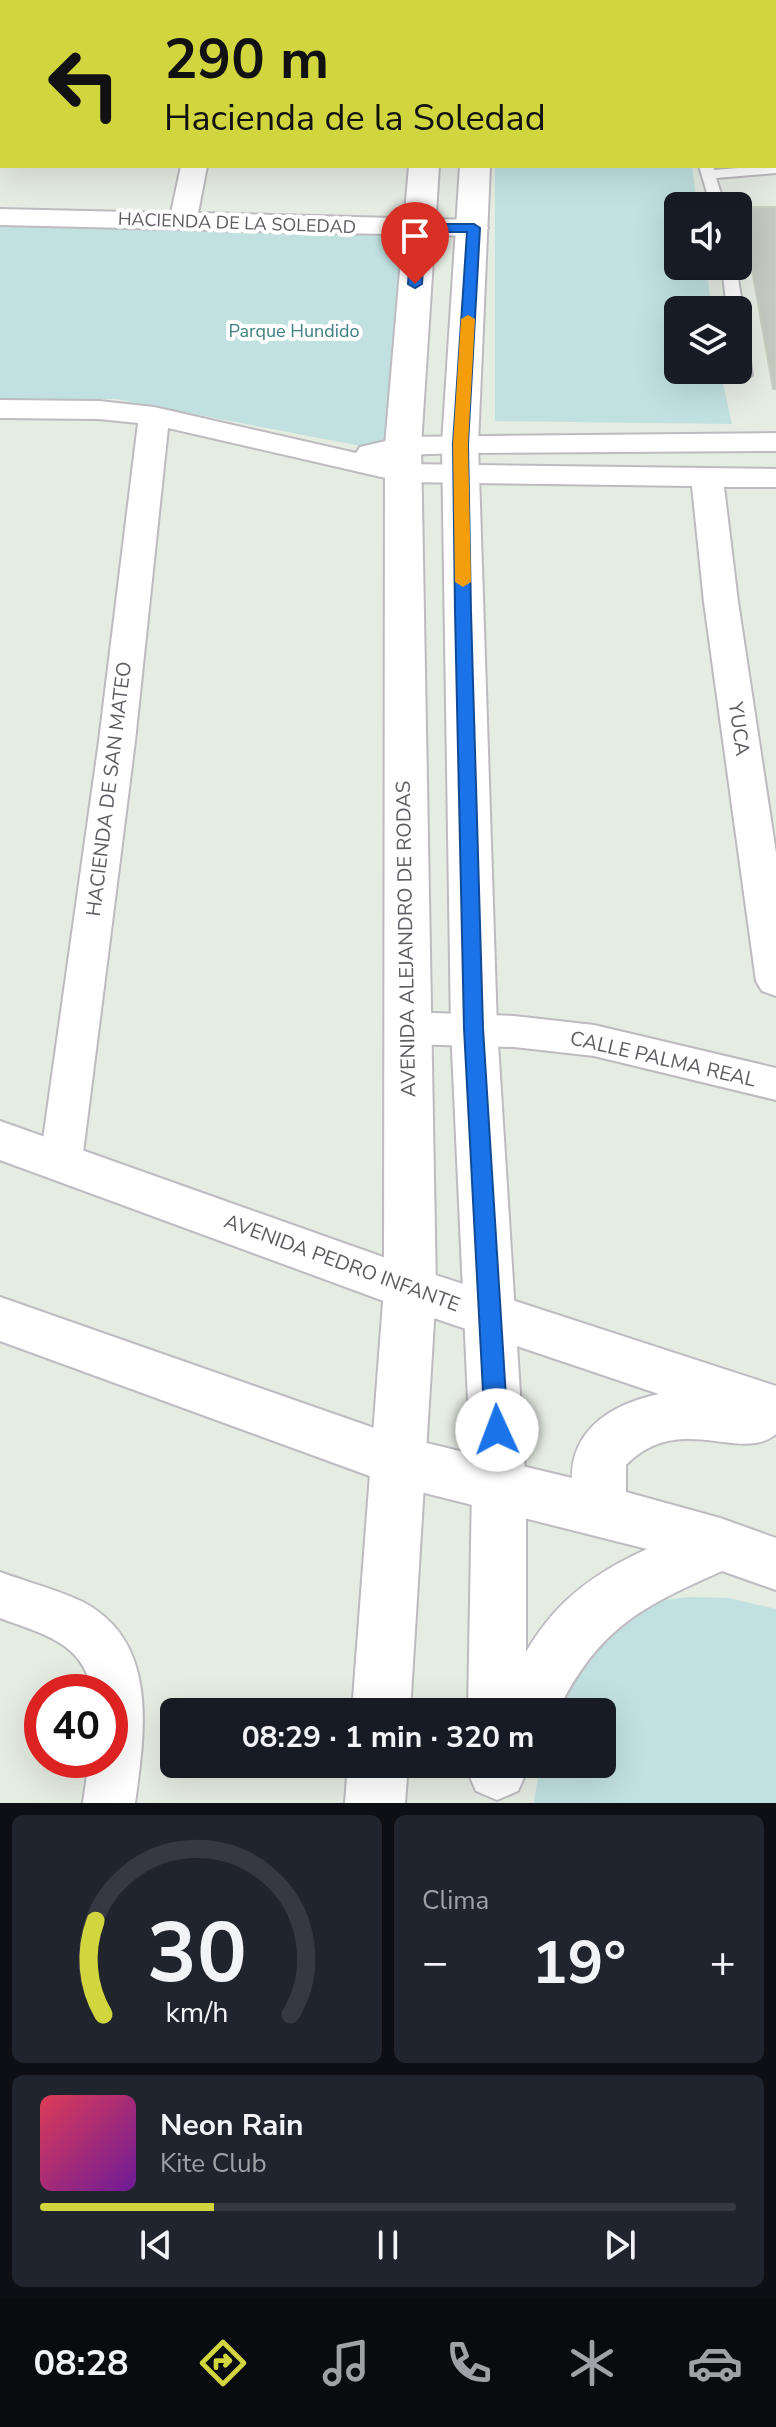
<!DOCTYPE html>
<html lang="es">
<head>
<meta charset="utf-8">
<style>
  body { margin:0; font-family:"Nunito Sans",sans-serif; background:#20242c; color:#f1f3f6; height:100vh; display:flex; flex-direction:column; font-size:30px; white-space:nowrap }
  * { box-sizing:border-box; margin:0 }
  p { font-size:26px; color:#9ea1a6 }
  .icon { flex:none; width:44px; height:44px; fill:none; stroke:currentColor; stroke-width:2; stroke-linecap:round; stroke-linejoin:round }
  .map { position:relative; height:1803px; overflow:hidden }
  .details { display:flex; flex-direction:column; gap:12px; padding:12px; background:#0d0f14; flex:1 }
  .details>* { flex:none }
  .guide { position:absolute; left:0px; top:0px; width:776px; height:168px; box-shadow:0 8px 32px #0002; background:#d2d63e; color:#111; overflow:hidden }
  .tools { position:absolute; left:664px; top:192px; display:grid; gap:16px }
  .tools a { display:grid; place-items:center; width:88px; height:88px; border-radius:12px; background:#171b24; box-shadow:0 8px 32px #0002; font-size:40px }
  .speed { position:absolute; left:24px; top:1674px; display:flex; gap:16px; font-size:40px; font-weight:700; text-align:center }
  .speed>* { display:grid; place-content:center; width:104px; height:104px; border-radius:50%; background:#171b24; box-shadow:0 8px 32px #0002; line-height:1 }
  .speed .limit { border:12px solid #d22; background:#fff; color:#111 }
  .pin { position:absolute; display:grid; place-items:center; width:68px; height:68px; color:#fff; margin:-82px -34px; border-radius:50% 50% 50% 0; rotate:-45deg; box-shadow:0 0 8px #0007 }
  .pin .icon { rotate:45deg }
  .me { position:absolute; width:88px; margin:-44px; rotate:358deg; stroke-linejoin:round; filter:drop-shadow(0 0 6px #0008) }
  .turn { display:flex; align-items:center; gap:28px; height:168px; padding:0 32px; font-size:36px }
  .turn .icon { width:104px; height:104px; stroke-width:2.5 }
  .turn b { display:block; font-size:56px; line-height:68px }
  .big { font-size:60px; font-weight:700; line-height:1.1 }
  .details .card { flex:1; display:flex; flex-direction:column; justify-content:center; gap:12px; min-width:0; padding:0 28px; border-radius:12px; background:#20242c }
  .details .dial { align-items:center; gap:0 }
  .dial svg { height:208px; overflow:visible; fill:none; stroke:#363941; stroke-width:7; stroke-linecap:round; text-anchor:middle }
  .dial text { fill:#f1f3f6; stroke:none }
  .song { display:flex; align-items:center; gap:24px }
  .cover { width:96px; height:96px; border-radius:12px; background:linear-gradient(135deg,hsl(350 70% 55%),hsl(280 70% 35%)) }
  .played { height:8px; border-radius:4px; background:linear-gradient(90deg,#d2d63e 25%,#363941 25%) }
  .keys { display:flex; justify-content:space-around; direction:ltr }
  .heat { display:flex; justify-content:space-between; align-items:center; font-size:44px; direction:ltr }
  .details .tiles { flex:1; display:grid; gap:12px; grid-template-columns:1fr 1fr }
  .card:last-child { grid-column:span 2 }
  .trip { position:absolute; left:160px; top:1698px; width:456px; height:80px; border-radius:12px; background:#171b24; box-shadow:0 8px 32px #0002; font-weight:700; line-height:80px; text-align:center }
  .tabs { display:flex; height:128px; justify-content:space-around; align-items:center; background:#090b0e; color:#9ea1a6 }
  .tabs .icon { width:56px; height:56px }
  .tabs .active { color:#d2d63e }
  .tabs b { font-size:36px; color:#f1f3f6 }
  .map>svg:first-child { display:block }
  .green { fill:#c1e1e0 }
  .building { fill:#c4c9c1; stroke:#c7d0c1; stroke-width:2 }
  .lines { fill:none; stroke-linecap:round; stroke-linejoin:round }
  .service-casing { stroke:#bdbac0; stroke-width:4 }
  .minor-casing { stroke:#bdbac0; stroke-width:4 }
  .tertiary-casing { stroke:#bdbac0; stroke-width:4 }
  .secondary-casing { stroke:#bfbbc2; stroke-width:4 }
  .service { fill:#fff; fill-rule:evenodd }
  .minor { fill:#fff; fill-rule:evenodd }
  .tertiary { fill:#fff; fill-rule:evenodd }
  .secondary { fill:#fff; fill-rule:evenodd }
  .route { fill:#1a73e8; stroke:#114b97; stroke-width:2 }
  .slow { fill:#f59e0b }
  .labels { text-anchor:middle; dominant-baseline:central; stroke-width:8; stroke-linejoin:round; paint-order:stroke }
  .far-street-label { font-size:18px; fill:#5e5b62; stroke:#fff }
  .far-park-label { font-size:18px; fill:#3d7e7e; stroke:#fff }
  .street-label { font-size:20px; fill:#5e5b62; stroke:#fff }
</style>
</head>
<body>
<div class="map">
<svg width="776" height="1803" viewBox="0 0 776 1803">
  <rect width="100%" height="100%" fill="#e5ece2"/>
  <!-- green -->
  <g class="green">
    <polygon points="495,166 692,166 697,206 678,206 678,266 706,266 712,310 678,310 678,370 720,370 732,424 495,421"/>
    <polygon points="0,225 395,236 402,242 384,440 366,447 116,399 0,400"/>
    <polygon points="689,1597 729,1598 776,1609 776,1803 534,1803 540,1764 602,1764 602,1712 552,1712 573,1663 636,1609 664,1600"/>
  </g>
  <!-- building -->
  <g class="building">
    <polygon points="665,0 776,0 776,46 774,2"/>
    <polygon points="741,207 776,207 776,389 773,389"/>
  </g>
  <g class="lines">
    <defs>
      <g id="service">
        <polygon points="643,0 655,0 656,2 644,2"/>
        <polygon points="774,90 776,91 776,101 774,100"/>
        <polygon points="776,165 776,173 716,178 725,206 711,206 699,166 713,166 714,170"/>
        <polygon points="722,266 736,266 743,310 740,313 738,310 727,310"/>
        <polygon points="738,328 746,333 752,375 744,380 738,378 736,370 738,370"/>
      </g>
      <g id="minor">
        <rect x="0" y="9" width="2" height="14"/>
        <polygon points="2,98 2,119 0,120 0,99"/>
        <polygon points="181,166 207,166 198,213 474,220 484,222 488,228 484,234 474,236 0,225 0,209 171,213"/>
        <polygon points="0,400 99,401 154,407 356,453 360,447 403,437 776,433 776,451 460,453 403,455 385,460 403,464 776,469 776,487 724,487 738,602 776,853 776,996 762,991 756,981 704,602 692,486 403,482 168,428 135,741 82,1161 76,1173 61,1178 46,1173 40,1161 99,741 138,423 99,419 0,418"/>
        <polygon points="434,1013 514,1016 594,1025 776,1068 776,1100 594,1056 514,1047 407,1044 393,1040 387,1029 393,1018 407,1014"/>
        <path d="M0 1572C27 1582 55 1589 81 1601 159 1640 145 1731 135 1803H83L89 1760H110V1692H92C84 1642 42 1634 0 1618Z"/>
      </g>
      <g id="tertiary">
        <rect x="413" y="0" width="28" height="2"/>
        <rect x="456" y="0" width="28" height="2"/>
        <polygon points="409,166 439,166 421,446 436,1289 410,1712 352,1712 384,1289 385,446"/>
        <polygon points="460,166 490,166 478,444 497,1028 526,1488 526,1712 468,1712 472,1488 451,1028 442,444"/>
        <polygon points="348,1764 408,1764 405,1803 345,1803"/>
      </g>
      <g id="secondary">
        <path d="M0 1121 414 1268 776 1386V1434C742 1464 679 1410 626 1465V1492L720 1518 776 1538V1590L722 1571C639 1608 599 1628 557 1712H497C532 1629 563 1587 647 1549L397 1486 0 1341V1297L397 1436 572 1478C572 1428 613 1404 659 1394L392 1304 0 1160Z"/>
        <polygon points="469,1764 530,1764 518,1791 497,1800 476,1791 467,1770"/>
      </g>
    </defs>
    <!-- service casing -->
    <use href="#service" class="service-casing"/>
    <!-- minor casing -->
    <use href="#minor" class="minor-casing"/>
    <!-- tertiary casing -->
    <use href="#tertiary" class="tertiary-casing"/>
    <!-- secondary casing -->
    <use href="#secondary" class="secondary-casing"/>
    <!-- service -->
    <use href="#service" class="service"/>
    <!-- minor -->
    <use href="#minor" class="minor"/>
    <!-- tertiary -->
    <use href="#tertiary" class="tertiary"/>
    <!-- secondary -->
    <use href="#secondary" class="secondary"/>
  </g>
  <!-- route -->
  <polygon class="route" points="419,224 474,224 480,228 468,444 471,612 483,1028 508,1430 504,1437 497,1440 489,1437 485,1430 464,1028 455,612 453,444 467,232 425,232 422,284 415,288 408,284 412,228"/>
  <!-- slow -->
  <polygon class="slow" points="468,315 475,319 468,444 471,582 463,587 455,582 453,444 461,319"/>
  <g class="labels">
    <!-- far-street labels -->
    <g class="far-street-label">
      <text transform="translate(237 223) rotate(2)">HACIENDA DE LA SOLEDAD</text>
    </g>
    <!-- far-park labels -->
    <g class="far-park-label">
      <text x="294" y="331">Parque Hundido</text>
    </g>
    <!-- street labels -->
    <g class="street-label">
      <text transform="translate(739 729) rotate(82)">YUCA</text>
      <text transform="translate(109 789) rotate(-83)">HACIENDA DE SAN MATEO</text>
      <text transform="translate(406 939) rotate(-91)">AVENIDA ALEJANDRO DE RODAS</text>
      <text transform="translate(663 1059) rotate(13)">CALLE PALMA REAL</text>
      <text transform="translate(342 1263) rotate(20)">AVENIDA PEDRO INFANTE</text>
    </g>
  </g>
</svg>
<div class="tools">
<a><svg class="icon" aria-label="sound" viewBox="0 0 24 24"><path d="M4 9h4l5-4v14l-5-4H4zM17 9q2 3 0 6"/></svg></a>
<a><svg class="icon" aria-label="layers" viewBox="0 0 24 24"><path d="M12 4l9 5-9 5-9-5zM3 14l9 5 9-5"/></svg></a>
</div>
<div class="speed"><div class="limit">40</div></div>
<div class="pin" style="left:415px;top:284px;background:#d93025"><svg class="icon" aria-label="arrive" viewBox="0 0 24 24"><path d="M6 21V4h12l-3 4 3 4H6"/></svg></div>
<svg class="me" style="left:497px;top:1430px" viewBox="-20 -20 40 40"><circle r="19" fill="#fff"/><path d="M0-13L10 11 0 6-10 11z" fill="#1a73e8"/></svg>
<div class="trip">08:29 · 1 min · 320 m</div>
<div class="guide">
<div class="turn"><svg class="icon" aria-label="left" viewBox="0 0 24 24"><path d="M17 20v-9H6M10 6l-5 5 5 5"/></svg><div><b>290 m</b>Hacienda de la Soledad</div></div>
</div>
</div>
<section class="details">
<div class="tiles">
<div class="card dial"><svg viewBox="0 0 100 80">
<path d="M14 69A42 42 0 1 1 86 69"/>
<path d="M14 69A42 42 0 0 1 11 33" stroke="#d2d63e"/>
<text x="50" y="56" font-size="32" font-weight="700">30</text>
<text x="50" y="72" font-size="11">km/h</text>
</svg></div>
<div class="card"><p>Clima</p>
<div class="heat"><a>−</a><b class="big">19°</b><a>+</a></div>
</div>
<div class="card">
<div class="song"><i class="cover"></i><div><b>Neon Rain</b><p>Kite Club</p></div></div>
<div class="played"></div>
<div class="keys"><svg class="icon" aria-label="previous" viewBox="0 0 24 24"><path d="M18 5L8 12l10 7zM5 5v14"/></svg><svg class="icon" aria-label="pause" viewBox="0 0 24 24"><path d="M8 5v14M16 5v14"/></svg><svg class="icon" aria-label="next" viewBox="0 0 24 24"><path d="M6 5l10 7-10 7zM19 5v14"/></svg></div>
</div>
</div>
</section>
<nav class="tabs">
<b>08:28</b>
<svg class="icon active" aria-label="directions" viewBox="0 0 24 24"><path d="M12 3l9 9-9 9-9-9zM9 14v-3h6M13 9l2 2-2 2"/></svg>
<svg class="icon" aria-label="music" viewBox="0 0 24 24"><path d="M9 18V5l10-2v13"/><circle cx="6" cy="18" r="3"/><circle cx="16" cy="16" r="3"/></svg>
<svg class="icon" aria-label="phone" viewBox="0 0 24 24"><path d="M5 4h4l2 5-3 2q2 4 5 5l2-3 5 2v4C11 20 4 13 5 4z"/></svg>
<svg class="icon" aria-label="climate" viewBox="0 0 24 24"><path d="M12 3v18M4 7l16 10M4 17L20 7"/></svg>
<svg class="icon" aria-label="car" viewBox="0 0 24 24"><path d="M5 17H2v-5l4-1 3-4h7l3 4 3 1v5h-3M9 17h6M6 11h13"/><circle cx="7" cy="17" r="2"/><circle cx="17" cy="17" r="2"/></svg>
</nav>
</body>
</html>
